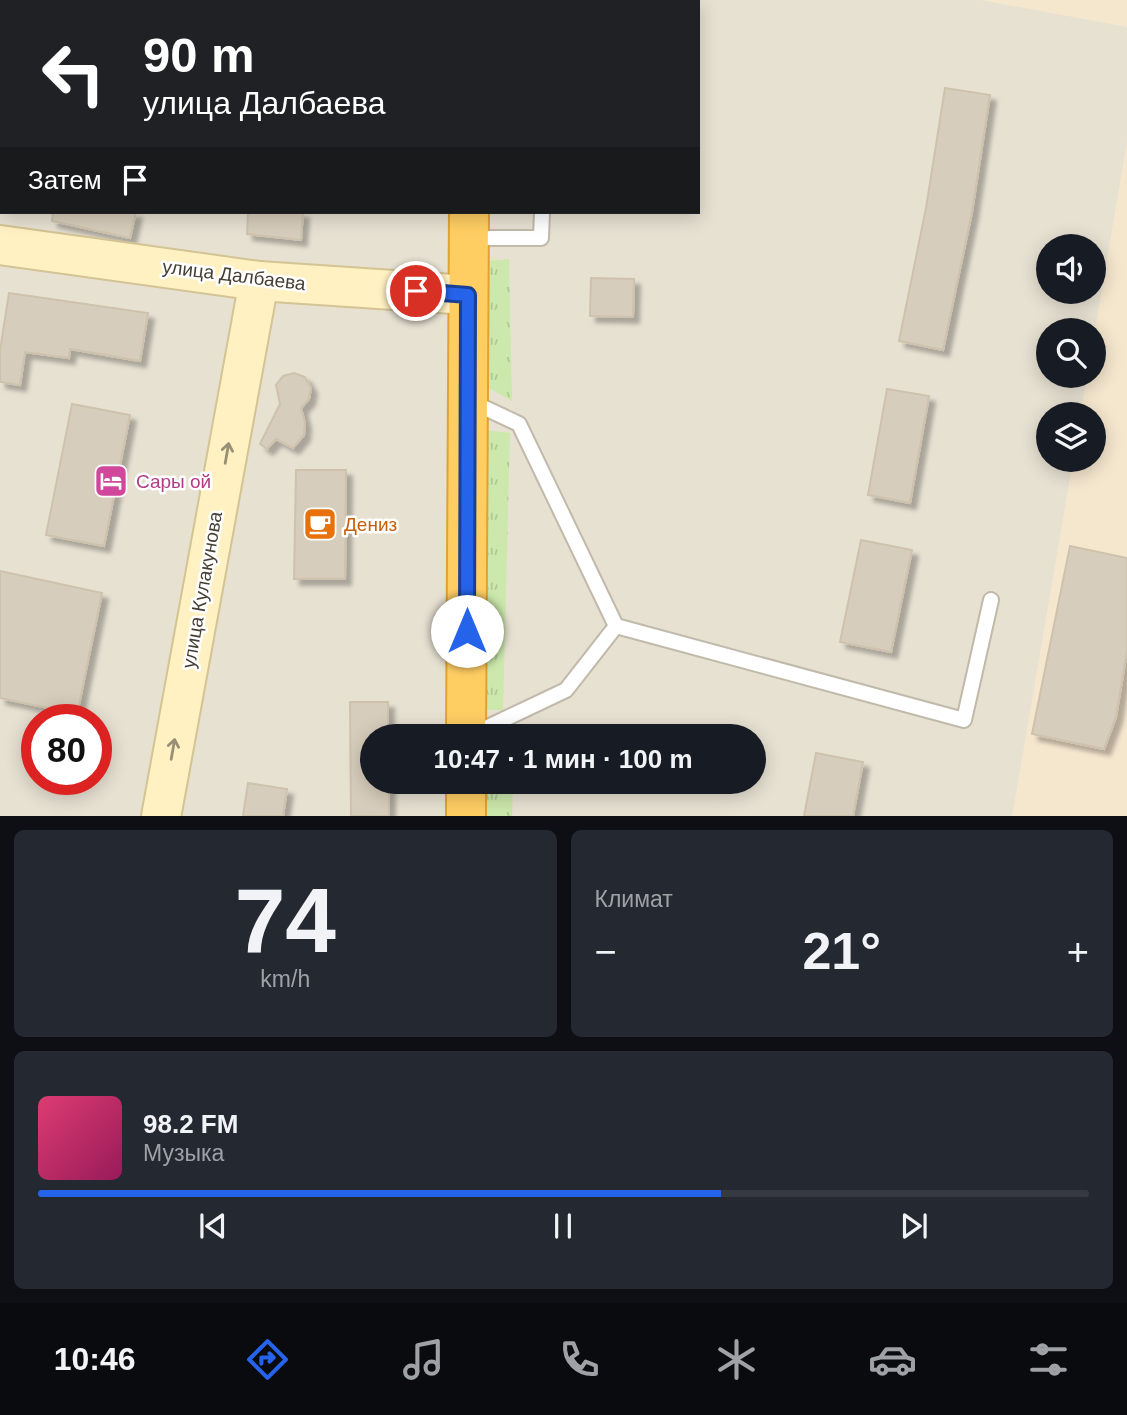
<!DOCTYPE html>
<html lang="ru">
<head>
<meta charset="utf-8">
<style>
  body { margin:0; font-family:Helvetica,sans-serif; background:#242831; color:#f1f3f6; height:100vh; display:flex; flex-direction:column; font-size:26px; white-space:nowrap }
  * { box-sizing:border-box; margin:0 }
  p { font-size:23px; color:#9ea1a6 }
  .icon { flex:none; width:38px; height:38px; fill:none; stroke:currentColor; stroke-width:2; stroke-linecap:round; stroke-linejoin:round }
  .map { position:relative; height:816px; overflow:hidden }
  .sheet { display:flex; flex-direction:column; gap:14px; padding:14px; background:#0d0f14; flex:1 }
  .sheet>* { flex:none }
  .hud { position:absolute; left:0px; top:0px; width:700px; height:214px; box-shadow:0 4px 18px #0003; background:#202124; color:#fff; overflow:hidden }
  .tools { position:absolute; left:1036px; top:234px; display:grid; gap:14px }
  .tools a { display:grid; place-items:center; width:70px; height:70px; border-radius:50%; background:#171b24; box-shadow:0 4px 18px #0003; font-size:35px }
  .speed { position:absolute; left:21px; top:704px; display:flex; gap:14px; font-size:35px; font-weight:700; text-align:center }
  .speed>* { display:grid; place-content:center; width:91px; height:91px; border-radius:50%; background:#171b24; box-shadow:0 4px 18px #0003; line-height:1 }
  .speed .limit { border:10px solid #d22; background:#fff; color:#111 }
  .pin { position:absolute; display:grid; place-items:center; width:60px; height:60px; color:#fff; margin:-30px; border:4px solid #fff; border-radius:50%; box-shadow:0 2px 7px #0007 }
  .me { position:absolute; width:77px; margin:-38px; rotate:0deg; stroke-linejoin:round; filter:drop-shadow(0 0 5px #0008) }
  .turn { display:flex; align-items:center; gap:24px; height:147px; padding:0 28px; font-size:32px }
  .turn .icon { width:91px; height:91px; stroke-width:2.5 }
  .turn b { display:block; font-size:49px; line-height:60px }
  .then { display:flex; align-items:center; height:66px; padding:0 28px; background:#0003; gap:14px; font-size:26px }
  .big { font-size:52px; font-weight:700; line-height:1.1 }
  .sheet .card { flex:1; display:flex; flex-direction:column; justify-content:center; gap:10px; min-width:0; padding:0 24px; border-radius:10px; background:#242831 }
  .sheet .dial { align-items:center; gap:0 }
  .dial b { font-size:91px; line-height:1 }
  .song { display:flex; align-items:center; gap:21px }
  .cover { width:84px; height:84px; border-radius:10px; background:linear-gradient(135deg,hsl(340 70% 55%),hsl(330 70% 35%)) }
  .played { height:7px; border-radius:4px; background:linear-gradient(90deg,#2563eb 65%,#363941 65%) }
  .keys { display:flex; justify-content:space-around; direction:ltr }
  .heat { display:flex; justify-content:space-between; align-items:center; font-size:38px; direction:ltr }
  .sheet .tiles { flex:1; display:grid; gap:14px; grid-template-columns:1fr 1fr }
  .card:last-child { grid-column:span 2 }
  .trip { position:absolute; left:360px; top:724px; width:406px; height:70px; border-radius:35px; background:#171b24; box-shadow:0 4px 18px #0003; font-weight:700; line-height:70px; text-align:center }
  .tabs { display:flex; height:112px; justify-content:space-around; align-items:center; background:#090b0e; color:#9ea1a6 }
  .tabs .icon { width:49px; height:49px }
  .tabs .current { color:#2563eb }
  .tabs b { font-size:32px; color:#f1f3f6 }
  .map>svg:first-child { display:block }
  .residential { fill:#e7e1d2; fill-rule:evenodd }
  .commercial { fill:#f5e6ce }
  .grass { fill:url(#grass-tufts) }
  .building { fill:#d7cdbc; stroke:#cfc2ad; stroke-width:2; filter:url(#shadow) }
  .lines { fill:none; stroke-linecap:round; stroke-linejoin:round }
  .lane-casing { stroke:#c1b9aa; stroke-width:18 }
  .secondary-casing { stroke:#d4c393; stroke-width:42 }
  .highway-casing { stroke:#e0a331; stroke-width:42 }
  .lane { stroke:#fff; stroke-width:14 }
  .secondary { stroke:#fff1c2; stroke-width:38 }
  .highway { stroke:#ffce63; stroke-width:38 }
  .oneway { stroke:#998f74 }
  .route-casing { stroke:#184099; stroke-width:18 }
  .route { stroke:#2563eb; stroke-width:12 }
  .labels { text-anchor:middle; dominant-baseline:central; stroke-width:5; stroke-linejoin:round; paint-order:stroke }
  .street-label { font-size:19px; fill:#453f34; stroke:#fff }
  .hotel-label { font-size:19px; fill:#b23c85; stroke:#fff; text-anchor:start }
  .food-label { font-size:19px; fill:#c56008; stroke:#fff; text-anchor:start }
</style>
</head>
<body>
<div class="map">
<svg width="1127" height="817" viewBox="0 0 1127 817">
  <defs>
    <pattern id="grass-tufts" width="24" height="20" patternUnits="userSpaceOnUse" patternTransform="scale(1.75)"><rect width="24" height="20" fill="#cce8ac"/><path d="M3 7l-1-3M5 7V3M7 7l1-3M15 17l-1-3M17 17v-4M19 17l1-3" fill="none" stroke="#b1c895"/></pattern>
    <filter id="shadow"><feDropShadow dx="6" dy="6" stdDeviation="2" flood-color="#0004"/></filter>
  </defs>
  <rect width="100%" height="100%" fill="#f3efe4"/>
  <!-- residential -->
  <path class="residential" d="M0 0H1127V816H0ZM2 2H698V212H2ZM1048 247H1094V292H1048ZM1048 331H1094V376H1048ZM1048 415H1094V460H1048ZM37 719H96V779H37ZM373 737H754V782H373Z"/>
  <!-- commercial -->
  <g class="commercial">
    <polygon points="980,0 1127,0 1127,27"/>
    <polygon points="1127,141 1127,816 1012,817 1073,460 1094,460 1094,415 1080,415 1087,376 1094,376 1094,336"/>
  </g>
  <!-- grass -->
  <g class="grass">
    <polygon points="509,259 512,401 469,377 468,263"/>
    <polygon points="469,428 510,433 503,710 467,710"/>
    <polygon points="466,782 513,782 512,816 466,817"/>
  </g>
  <!-- building -->
  <g class="building">
    <polygon points="945,88 990,95 972,212 943,350 899,341 926,208"/>
    <polygon points="53,212 136,212 130,238 52,221"/>
    <polygon points="248,212 303,212 301,240 247,234"/>
    <polygon points="591,278 634,279 633,317 590,316"/>
    <polygon points="9,293 148,313 140,361 70,349 69,358 25,352 20,385 0,382 0,350"/>
    <polygon points="294,373 305,377 311,388 309,399 301,408 305,423 304,435 293,448 276,439 267,449 260,444 280,404 276,385 283,376"/>
    <polygon points="887,389 929,396 910,503 868,495"/>
    <polygon points="72,404 130,415 104,546 46,535"/>
    <polygon points="296,470 346,470 345,579 294,579"/>
    <polygon points="861,540 912,550 891,652 840,642"/>
    <polygon points="1070,546 1127,558 1127,651 1116,717 1104,749 1032,734"/>
    <polygon points="0,571 102,593 77,714 0,698"/>
    <polygon points="350,702 388,702 388,737 373,737 373,782 389,782 389,816 351,816"/>
    <polygon points="816,753 863,762 853,816 804,816"/>
    <polygon points="248,783 287,789 283,816 243,816"/>
  </g>
  <g class="lines">
    <defs>
      <g id="lane">
        <polyline points="661,2 664,0"/>
        <polyline points="470,238 541,238 542,212"/>
        <polyline points="470,401 519,424 616,626 964,720 991,600"/>
        <polyline points="469,736 566,690 616,626"/>
      </g>
      <g id="secondary">
        <polyline points="0,245 259,281 468,295"/>
        <polyline points="161,817 259,281"/>
      </g>
      <g id="highway">
        <polyline points="469,2 469,0"/>
        <polyline points="466,737 469,212"/>
        <polyline points="466,817 466,782"/>
      </g>
    </defs>
    <!-- lane casing -->
    <use href="#lane" class="lane-casing"/>
    <!-- secondary casing -->
    <use href="#secondary" class="secondary-casing"/>
    <!-- highway casing -->
    <use href="#highway" class="highway-casing"/>
    <!-- lane -->
    <use href="#lane" class="lane"/>
    <!-- secondary -->
    <use href="#secondary" class="secondary"/>
    <!-- highway -->
    <use href="#highway" class="highway"/>
  </g>
  <!-- one-way arrows -->
  <defs><path id="oneway-shaft" d="M-6 0H5M1.5-3L5.5 0L1.5 3" fill="none" stroke-width="1.6" stroke-linecap="round" stroke-linejoin="round" transform="scale(1.75)"/></defs>
  <g class="oneway">
    <use href="#oneway-shaft" transform="translate(227 453) rotate(-80)"/>
    <use href="#oneway-shaft" transform="translate(173 749) rotate(-80)"/>
  </g>
  <g class="lines">
    <defs>
      <polyline id="route" points="416,291 468,295 467,631"/>
    </defs>
    <!-- route casing -->
    <use href="#route" class="route-casing"/>
    <!-- route -->
    <use href="#route" class="route"/>
  </g>
  <!-- icons -->
  <defs>
    <symbol id="hotel-square" viewBox="-11 -11 22 22"><rect x="-9" y="-9" width="18" height="18" rx="4" fill="#d1479c" stroke="#fff"/><path d="M-6-4.5h1.5V1H6V5H4.5V3h-9V5H-6ZM-4 0a1.8 1.8 0 1 1 3.6 0ZM.5 0V-2.5h3Q6-2.5 6 0Z" fill="#fff"/></symbol>
    <symbol id="cafe-square" viewBox="-11 -11 22 22"><rect x="-9" y="-9" width="18" height="18" rx="4" fill="#e8710a" stroke="#fff"/><path d="M-5.5-4.5H6V0H3Q3 3.5 0 3.5H-2.5Q-5.5 3.5-5.5 0ZM3-3.2v2h1.7v-2ZM-6 4.5H4V6H-6Z" fill="#fff"/></symbol>
  </defs>
  <g fill-rule="evenodd">
    <use href="#hotel-square" x="92" y="462" width="38" height="38"/>
    <use href="#cafe-square" x="301" y="505" width="38" height="38"/>
  </g>
  <g class="labels">
    <!-- street labels -->
    <g class="street-label">
      <text transform="translate(234 275) rotate(7)">улица Далбаева</text>
      <text transform="translate(202 590) rotate(-80)">улица Кулакунова</text>
    </g>
    <!-- hotel labels -->
    <g class="hotel-label">
      <text x="136" y="481">Сары ой</text>
    </g>
    <!-- food labels -->
    <g class="food-label">
      <text x="344" y="524">Дениз</text>
    </g>
  </g>
</svg>
<div class="tools">
<a><svg class="icon" aria-label="sound" viewBox="0 0 24 24"><path d="M4 9h4l5-4v14l-5-4H4zM17 9q2 3 0 6"/></svg></a>
<a><svg class="icon" aria-label="search" viewBox="0 0 24 24"><circle cx="10" cy="10" r="6"/><path d="M15 15l6 6"/></svg></a>
<a><svg class="icon" aria-label="layers" viewBox="0 0 24 24"><path d="M12 4l9 5-9 5-9-5zM3 14l9 5 9-5"/></svg></a>
</div>
<div class="speed"><div class="limit">80</div></div>
<div class="pin" style="left:416px;top:291px;background:#d93025"><svg class="icon" aria-label="arrive" viewBox="0 0 24 24"><path d="M6 21V4h12l-3 4 3 4H6"/></svg></div>
<svg class="me" style="left:467px;top:631px" viewBox="-20 -20 40 40"><circle r="19" fill="#fff"/><path d="M0-13L10 11 0 6-10 11z" fill="#2563eb"/></svg>
<div class="trip">10:47 · 1 мин · 100 m</div>
<div class="hud">
<div class="turn"><svg class="icon" aria-label="left" viewBox="0 0 24 24"><path d="M17 20v-9H6M10 6l-5 5 5 5"/></svg><div><b>90 m</b>улица Далбаева</div></div>
<div class="then">Затем<svg class="icon" aria-label="arrive" viewBox="0 0 24 24"><path d="M6 21V4h12l-3 4 3 4H6"/></svg></div>
</div>
</div>
<section class="sheet">
<div class="tiles">
<div class="card dial"><b>74</b><p>km/h</p></div>
<div class="card"><p>Климат</p>
<div class="heat"><a>−</a><b class="big">21°</b><a>+</a></div>
</div>
<div class="card">
<div class="song"><i class="cover"></i><div><b>98.2 FM</b><p>Музыка</p></div></div>
<div class="played"></div>
<div class="keys"><svg class="icon" aria-label="previous" viewBox="0 0 24 24"><path d="M18 5L8 12l10 7zM5 5v14"/></svg><svg class="icon" aria-label="pause" viewBox="0 0 24 24"><path d="M8 5v14M16 5v14"/></svg><svg class="icon" aria-label="next" viewBox="0 0 24 24"><path d="M6 5l10 7-10 7zM19 5v14"/></svg></div>
</div>
</div>
</section>
<nav class="tabs">
<b>10:46</b>
<svg class="icon current" aria-label="directions" viewBox="0 0 24 24"><path d="M12 3l9 9-9 9-9-9zM9 14v-3h6M13 9l2 2-2 2"/></svg>
<svg class="icon" aria-label="music" viewBox="0 0 24 24"><path d="M9 18V5l10-2v13"/><circle cx="6" cy="18" r="3"/><circle cx="16" cy="16" r="3"/></svg>
<svg class="icon" aria-label="phone" viewBox="0 0 24 24"><path d="M5 4h4l2 5-3 2q2 4 5 5l2-3 5 2v4C11 20 4 13 5 4z"/></svg>
<svg class="icon" aria-label="climate" viewBox="0 0 24 24"><path d="M12 3v18M4 7l16 10M4 17L20 7"/></svg>
<svg class="icon" aria-label="car" viewBox="0 0 24 24"><path d="M5 17H2v-5l4-1 3-4h7l3 4 3 1v5h-3M9 17h6M6 11h13"/><circle cx="7" cy="17" r="2"/><circle cx="17" cy="17" r="2"/></svg>
<svg class="icon" aria-label="filters" viewBox="0 0 24 24"><path d="M4 7h16M4 17h16"/><circle cx="9" cy="7" r="2"/><circle cx="15" cy="17" r="2"/></svg>
</nav>
</body>
</html>
